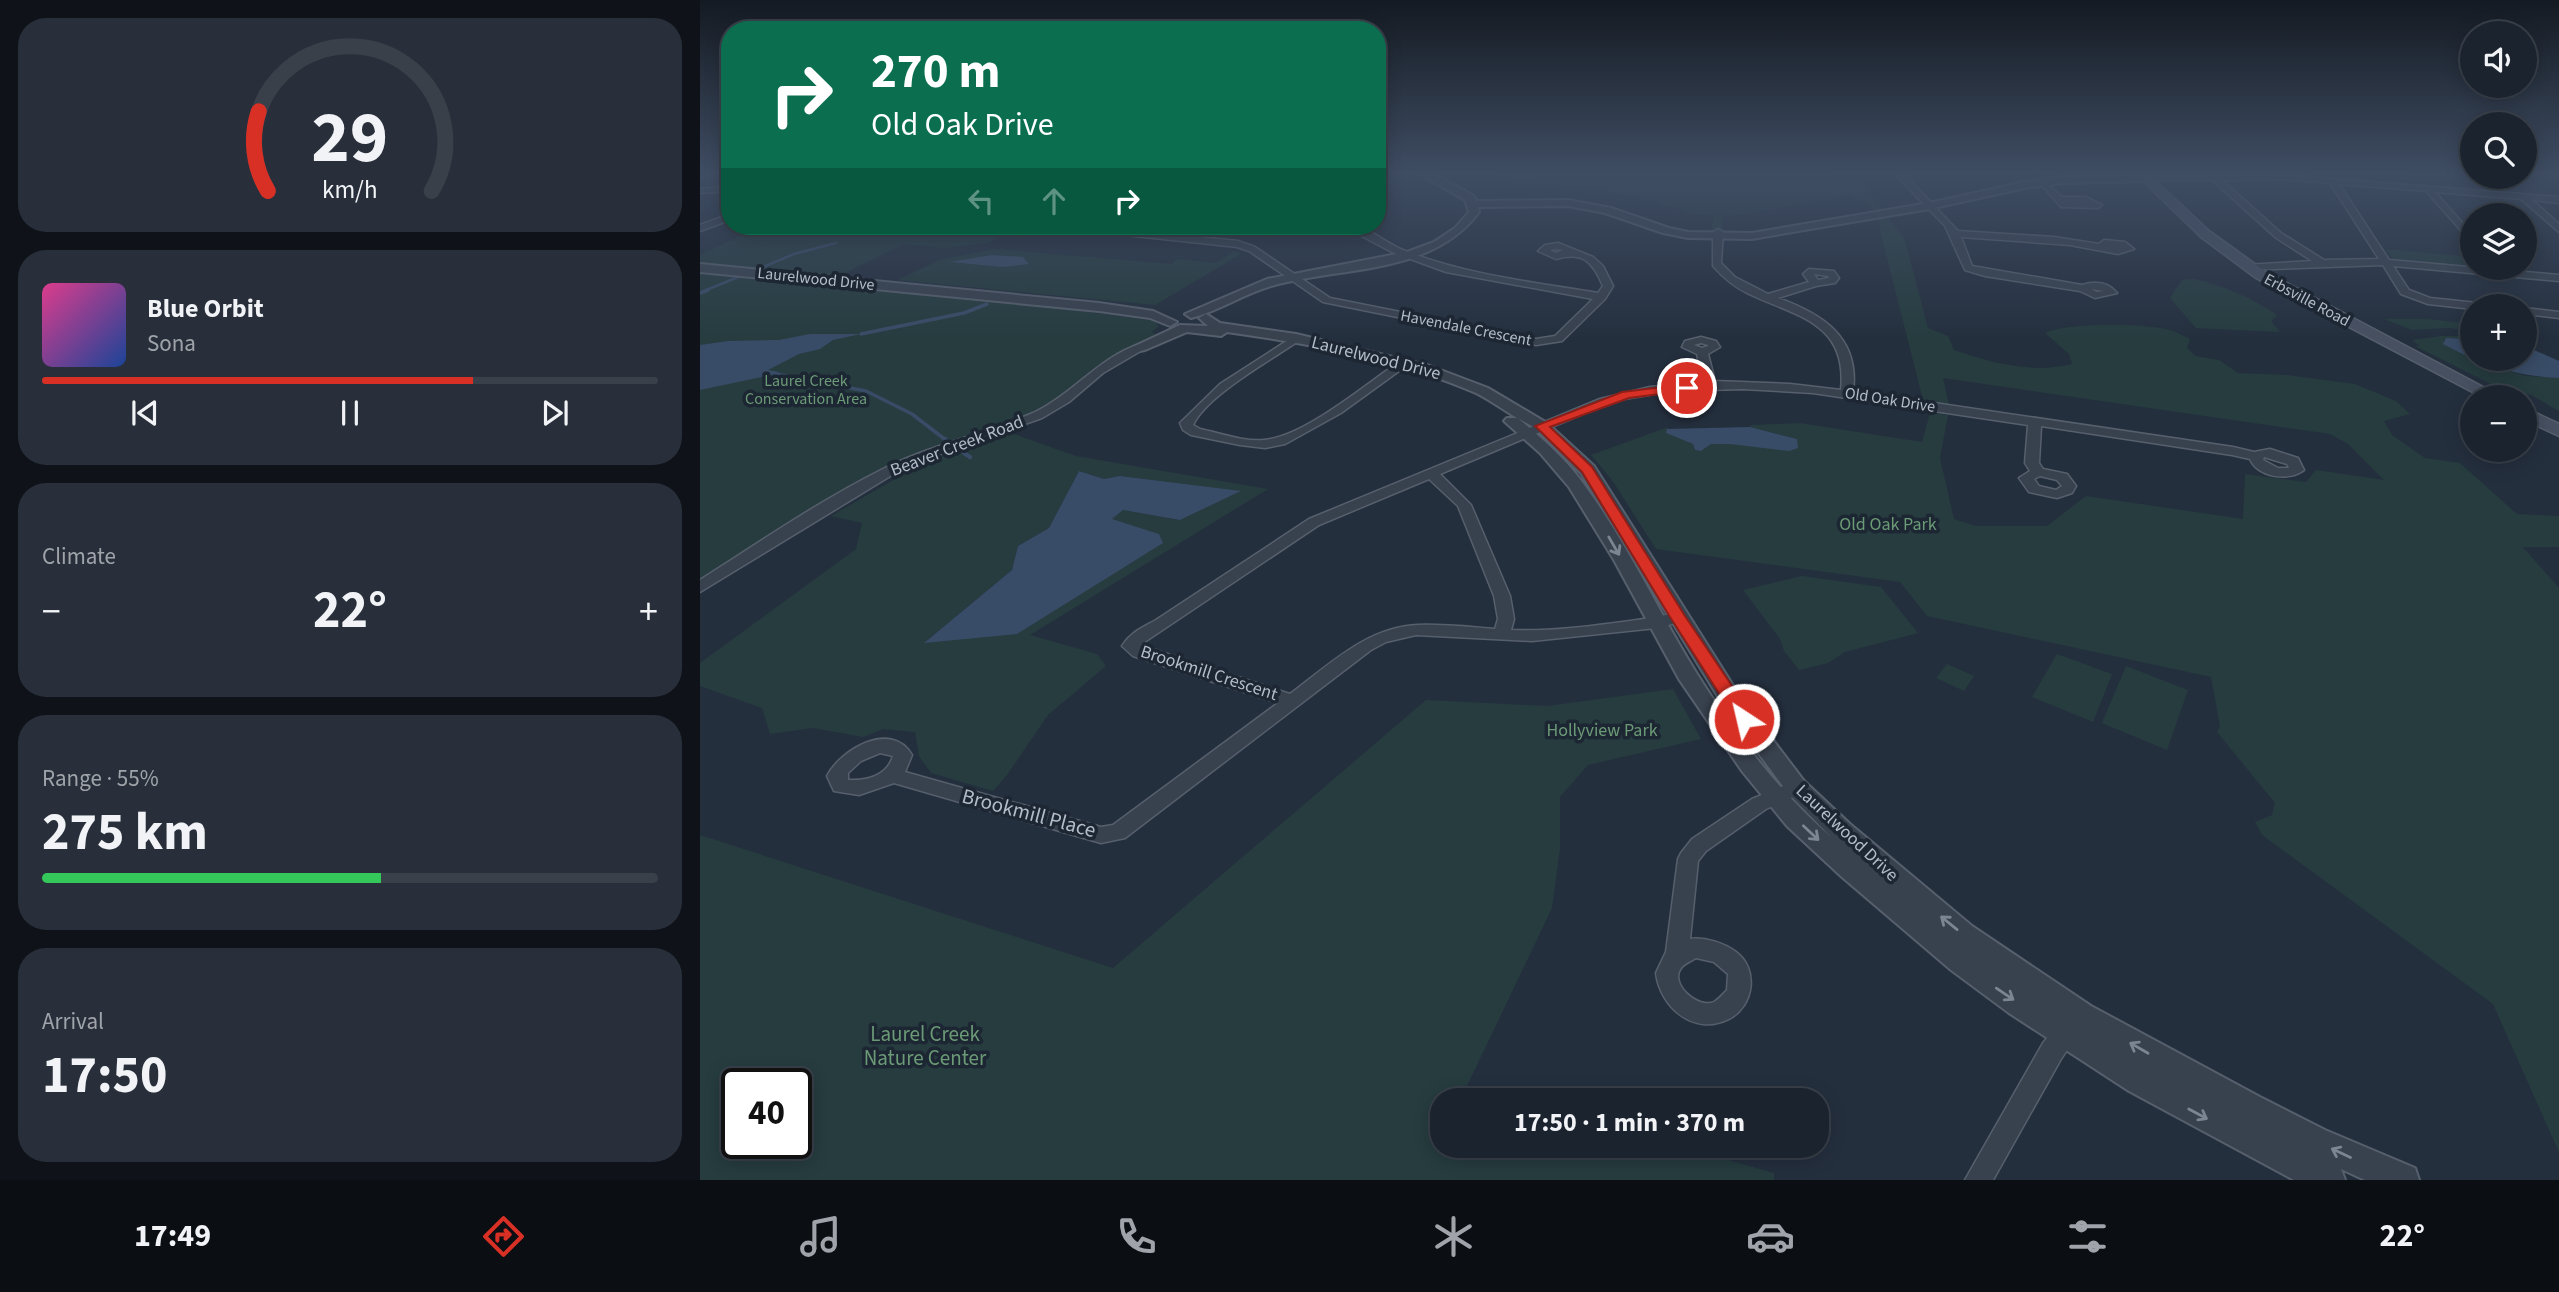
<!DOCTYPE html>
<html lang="en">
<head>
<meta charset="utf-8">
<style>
  body { margin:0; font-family:"Source Sans 3",sans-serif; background:#282f3a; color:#f1f3f6; height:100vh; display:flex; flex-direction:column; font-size:26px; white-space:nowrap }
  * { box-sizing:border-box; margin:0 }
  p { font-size:23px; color:#a0a4aa }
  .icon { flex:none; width:38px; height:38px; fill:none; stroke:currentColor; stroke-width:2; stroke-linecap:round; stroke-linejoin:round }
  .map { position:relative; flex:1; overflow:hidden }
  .sheet { display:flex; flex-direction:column; gap:18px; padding:18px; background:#0f1319; width:700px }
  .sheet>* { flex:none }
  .top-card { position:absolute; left:21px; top:21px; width:665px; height:214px; border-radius:28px; box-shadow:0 4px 18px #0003,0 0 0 2px #39404a; background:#0b6e4f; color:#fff; overflow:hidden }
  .buttons { position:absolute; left:1760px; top:21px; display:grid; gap:14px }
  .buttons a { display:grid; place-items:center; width:77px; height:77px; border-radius:50%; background:#1b232e; box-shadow:0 4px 18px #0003,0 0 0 2px #39404a; font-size:35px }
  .speed { position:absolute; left:21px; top:1068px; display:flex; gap:14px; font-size:35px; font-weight:700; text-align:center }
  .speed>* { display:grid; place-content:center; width:91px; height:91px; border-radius:50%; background:#1b232e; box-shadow:0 4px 18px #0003,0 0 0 2px #39404a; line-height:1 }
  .speed .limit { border:4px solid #111; border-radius:10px; background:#fff; color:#111 }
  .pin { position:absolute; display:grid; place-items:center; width:60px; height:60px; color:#fff; margin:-30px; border:4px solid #fff; border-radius:50%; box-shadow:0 2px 7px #0007 }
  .me { position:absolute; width:77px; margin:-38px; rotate:325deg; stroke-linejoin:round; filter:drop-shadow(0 0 5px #0008) }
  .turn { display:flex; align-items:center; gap:24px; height:147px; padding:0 35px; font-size:32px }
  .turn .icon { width:91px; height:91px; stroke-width:2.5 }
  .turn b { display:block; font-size:49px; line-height:60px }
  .lanes { display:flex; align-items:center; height:66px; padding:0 35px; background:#0003; justify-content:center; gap:35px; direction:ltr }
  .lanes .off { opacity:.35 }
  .big { font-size:52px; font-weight:700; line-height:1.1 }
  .sheet .widget { flex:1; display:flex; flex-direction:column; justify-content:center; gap:10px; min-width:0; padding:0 24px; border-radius:28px; background:#282f3a }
  .sheet .dial { align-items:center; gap:0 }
  .dial svg { height:182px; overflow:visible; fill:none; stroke:#39404a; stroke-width:7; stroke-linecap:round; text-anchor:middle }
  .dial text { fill:#f1f3f6; stroke:none }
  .song { display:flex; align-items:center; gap:21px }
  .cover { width:84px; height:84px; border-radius:10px; background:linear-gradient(135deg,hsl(330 70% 55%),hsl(220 70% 35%)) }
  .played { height:7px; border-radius:4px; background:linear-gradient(90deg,#d93025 70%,#39404a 70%) }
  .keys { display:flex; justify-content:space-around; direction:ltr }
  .heat { display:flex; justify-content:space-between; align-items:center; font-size:38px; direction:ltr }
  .charge { height:10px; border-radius:5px; background:linear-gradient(90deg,#34c759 55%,#39404a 0) }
  .trip { position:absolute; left:730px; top:1088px; width:399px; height:70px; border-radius:28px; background:#1b232e; box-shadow:0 4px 18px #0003,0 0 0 2px #39404a; font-weight:700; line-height:70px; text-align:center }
  .menu { display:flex; height:112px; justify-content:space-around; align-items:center; background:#0b0e12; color:#a0a4aa }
  .menu .icon { width:49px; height:49px }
  .menu .selected { color:#d93025 }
  .menu b { font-size:32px; color:#f1f3f6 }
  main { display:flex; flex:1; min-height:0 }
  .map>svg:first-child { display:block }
  .green { fill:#263c3f; fill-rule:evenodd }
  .water { fill:#394c67 }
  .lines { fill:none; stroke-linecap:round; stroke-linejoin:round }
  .stream-far2 { stroke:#394c67; stroke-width:2.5 }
  .stream-far1 { stroke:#394c67; stroke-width:3.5 }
  .stream { stroke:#394c67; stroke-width:4.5 }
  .minor-casing { stroke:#565f6c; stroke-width:3 }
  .tertiary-casing { stroke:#565f6c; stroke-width:4 }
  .secondary-casing { stroke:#565f6c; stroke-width:3 }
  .minor { fill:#38414e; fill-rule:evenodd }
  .tertiary { fill:#38414e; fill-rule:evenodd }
  .secondary { fill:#465061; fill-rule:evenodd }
  .oneway { stroke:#7c8592 }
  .route { fill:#d93025; stroke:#8d1f18; stroke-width:2 }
  .labels { text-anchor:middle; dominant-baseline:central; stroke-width:7; stroke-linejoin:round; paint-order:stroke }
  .far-street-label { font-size:16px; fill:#b4bcc9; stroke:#1d2633 }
  .far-park-label { font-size:16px; fill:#6b9a76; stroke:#1d2633 }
  .street-label { font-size:18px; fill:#b4bcc9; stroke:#1d2633 }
  .park-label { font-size:18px; fill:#6b9a76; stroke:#1d2633 }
  .near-street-label { font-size:21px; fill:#b4bcc9; stroke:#1d2633 }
  .near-park-label { font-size:21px; fill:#6b9a76; stroke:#1d2633 }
</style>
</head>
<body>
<main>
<section class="sheet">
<div class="widget dial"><svg viewBox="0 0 100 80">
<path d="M14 69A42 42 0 1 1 86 69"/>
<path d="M14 69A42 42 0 0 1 10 34" stroke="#d93025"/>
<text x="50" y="56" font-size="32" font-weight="700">29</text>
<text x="50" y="72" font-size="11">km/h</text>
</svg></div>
<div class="widget">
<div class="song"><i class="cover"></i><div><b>Blue Orbit</b><p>Sona</p></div></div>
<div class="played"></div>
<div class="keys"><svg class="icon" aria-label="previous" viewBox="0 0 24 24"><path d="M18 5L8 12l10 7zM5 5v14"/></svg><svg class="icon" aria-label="pause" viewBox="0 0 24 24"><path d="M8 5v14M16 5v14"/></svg><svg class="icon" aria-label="next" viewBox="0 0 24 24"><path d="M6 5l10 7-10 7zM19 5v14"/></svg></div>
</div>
<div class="widget"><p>Climate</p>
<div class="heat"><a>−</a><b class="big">22°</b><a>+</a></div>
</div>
<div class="widget"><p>Range · 55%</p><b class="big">275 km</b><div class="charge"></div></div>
<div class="widget"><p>Arrival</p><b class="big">17:50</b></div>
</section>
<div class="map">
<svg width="1859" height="1180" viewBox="0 0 1859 1180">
  <rect width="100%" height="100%" fill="#242f3e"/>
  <!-- green -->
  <g class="green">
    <polygon points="793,173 1121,173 1162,182 1182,209 1176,210 1150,195 1038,215 1022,216 1023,229 1011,229 1014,215 994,214 946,199 894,189 814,182"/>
    <polygon points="1679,173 1773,173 1773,177 1793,177 1802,183"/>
    <path d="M1188 218 1204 237 1228 328 1248 336 1254 350C1293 363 1331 374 1372 364L1369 354 1345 333C1368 322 1444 323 1470 330 1477 332 1483 336 1490 339L1487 348 1495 356 1519 360 1538 373 1587 375 1655 384 1696 401 1710 414 1684 421 1692 435 1725 458 1760 463 1817 514 1859 516V547H1823L1859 588V1152L1793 1004 1562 835 1555 822 1572 815 1575 803 1517 732 1520 726 1511 677 1227 616 1200 582 956 549 912 480 891 455 968 427 967 433 993 444 995 450 1000 451 1011 444 1097 439 1050 427 1051 425 1100 423 1222 442 1230 413 1248 415 1240 458 1254 519 1275 526H1347L1386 496 1543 519 1545 474 1606 482 1616 470 1684 480 1648 444 1630 434 1243 378 1249 405 1223 400 1181 235 1179 219Z"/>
    <polygon points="61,226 316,226 289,243 244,248 204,244 137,277 0,264 0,255"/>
    <polygon points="294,249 471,264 478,259 516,263 534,251 541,254 455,305 198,280 239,260"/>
    <polygon points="1685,249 1773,257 1773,267 1693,259"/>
    <polygon points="0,273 343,306 455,321 458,327 452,332 456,334 398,365 360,396 325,416 185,467 0,580"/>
    <path d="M1493 279C1523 285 1552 298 1577 315L1571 321 1580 332 1496 328 1470 298 1482 280Z"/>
    <polygon points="1684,319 1728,319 1773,324 1773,331 1749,328 1712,330"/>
    <polygon points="1741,336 1773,336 1773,339 1746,338 1775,361 1826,376 1859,378 1859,411 1831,395 1803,390 1715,346 1720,346 1712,340"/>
    <path d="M311 433 376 456 568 489 330 635 397 654 406 666 348 715 307 775 293 791 231 773 219 756 215 732 183 729 163 737 113 728 70 734 62 708 0 686V663L156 549 162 523 131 516 221 464ZM379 471 404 479 421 476 539 492 480 520 423 510 411 519 458 534 225 642 312 570 318 546 349 528Z"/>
    <polygon points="1102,576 1181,587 1218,633 1145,652 1128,663 1099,670 1084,651 1080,639 1043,590"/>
    <polygon points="1357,654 1412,674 1393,722 1332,697"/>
    <polygon points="1247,664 1274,676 1264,691 1236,678"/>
    <polygon points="1426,666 1488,690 1467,750 1402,723"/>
    <path d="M973 689 1001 739 888 765 860 797V848L852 908 767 1086 817 1101H742V1146H979L1074 1173V1180H0V835L413 968 726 700 847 706ZM37 1083H96V1143H37Z"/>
  </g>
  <!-- water -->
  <g class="water">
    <polygon points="292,255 323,257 329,264 303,267 250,262"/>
    <polygon points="110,334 161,334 133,340 120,349 99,354 68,370 79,372 76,374 0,390 0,345 28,341 79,340"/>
    <path d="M1746 338 1773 339V359H1825V346L1859 361V378C1815 376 1782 365 1743 344Z"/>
    <polygon points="1050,427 1097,439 1098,448 1089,451 1030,444 1011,444 1001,451 995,450 993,444 966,433 967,429"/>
    <polygon points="379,471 404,479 420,476 541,491 480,520 423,510 412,519 459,534 463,543 317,634 224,643 312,570 318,546 349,528"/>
  </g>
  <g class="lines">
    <!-- stream-far2 -->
    <g class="stream-far2">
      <polyline points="1836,173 1859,175"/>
      <polyline points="56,270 94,254 136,243"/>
      <polyline points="4,291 38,277"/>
    </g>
    <!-- stream-far1 -->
    <g class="stream-far1">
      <polyline points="0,293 8,290"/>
      <polyline points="161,334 264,313 287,304"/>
      <polyline points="76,374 166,391 212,414 247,441"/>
    </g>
    <!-- stream -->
    <g class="stream">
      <polyline points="245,439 249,442"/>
      <polyline points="264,453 270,457"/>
    </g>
    <defs>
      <g id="minor">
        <path d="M1194 173H1203L1258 231 1354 237 1399 244 1404 240 1425 242 1434 249 1418 254 1370 245 1261 237 1272 266 1382 285C1395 281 1408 282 1417 293L1395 298 1380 291 1285 276 1265 270 1245 226ZM1391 289 1404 291 1397 292Z"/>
        <path d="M1584 175 1859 197V203L1832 200 1859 224V232L1821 199 1735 192 1773 235V244L1726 191 1639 184 1689 260 1859 275V281L1693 266 1709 290 1730 298 1777 303 1782 306H1773V309L1728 304 1701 294 1683 265 1548 270 1545 269V265L1612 261 1575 237 1512 180H1444L1440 178 1444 176ZM1584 179 1630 183 1679 259 1624 260 1581 233 1522 180Z"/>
        <polygon points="1344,181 1362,197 1386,197 1402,205 1398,208 1361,207 1340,183"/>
        <polygon points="30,186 30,191 0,193 0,189"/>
        <polygon points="30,214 30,220 0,231 0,225"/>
        <path d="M365 226H392L538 241 555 247 630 298 836 339 855 336 893 299 746 272 694 253 654 232 650 226C666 225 686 243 703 250 765 275 833 282 898 293L903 286C893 262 883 251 856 259L838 251 845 245 858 243 893 257 903 266 913 286 905 299 862 341 836 345 623 302 549 251 537 247 369 229ZM855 249 863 250 856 253 850 250Z"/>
        <path d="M1018 229 1023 232 1021 263 1035 277 1068 294 1109 282 1103 274 1109 269 1134 271 1139 278 1135 283 1116 286 1078 298C1122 314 1160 337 1153 391L1533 447 1554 452 1570 449 1598 458 1604 470C1589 482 1557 477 1550 459L1532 455 1341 426 1339 463 1343 469 1367 474 1376 486 1372 493 1357 498 1329 492 1319 478 1330 471 1325 463 1328 425 1113 393 1043 389 973 391 924 399 885 413 740 474 771 505 810 596 814 619 811 630C857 632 906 624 952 618 963 617 973 611 984 613L986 617 984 621 956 628 832 641 716 635 686 642 671 650 425 838 401 843 194 783 159 795 134 791 127 776C141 749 192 720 212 755L205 772 401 827 413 825 578 703 433 656 422 646C431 632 442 628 456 620L609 519 900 399 950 387 1003 382 997 354 982 347 985 341 1001 337 1016 341 1020 347 1008 354 1015 381 1090 384 1141 390C1148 321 1094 316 1047 293 1033 286 1023 277 1013 266V232ZM1114 274 1128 276 1129 278 1118 280ZM1001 343 1008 345V346L1002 348 994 345ZM1564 457 1587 464 1589 468H1578L1563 460ZM1340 476 1357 480 1362 486 1356 490 1339 486 1334 479ZM729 479 758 506 794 596 798 619 795 629C769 627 743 624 718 625 667 627 629 665 590 694L440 645 619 525ZM180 753 193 756C187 776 167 781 148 780V773L161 761Z"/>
        <polygon points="1825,308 1859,312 1859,318 1825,314"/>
        <path d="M596 335 602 338 600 340C571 360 507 395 493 425L500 429C520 433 543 442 564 440 604 437 666 384 700 361L710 363 641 413 585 444 565 448 540 445 491 435 483 430 480 423 520 384Z"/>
        <path d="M440 344 446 347 444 349 403 373 369 402 342 418 235 456 192 475 0 592V580C60 542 119 501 183 469 231 445 284 434 333 413 372 395 399 357 440 344Z"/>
        <path d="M1086 785 1093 787 1096 792 1093 797 1066 809 1006 851 998 861 990 939C1005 937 1024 943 1036 952 1059 969 1054 1006 1029 1019 993 1037 960 1006 956 973L966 952 978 859 981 853 992 839 1052 799ZM996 958 1014 962 1028 974 1027 990C1023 994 1019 999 1014 1002 998 1009 969 984 981 968 985 963 991 961 996 958Z"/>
        <polygon points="1370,1017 1378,1020 1382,1028 1361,1059 1293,1180 1265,1180 1343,1043 1362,1020"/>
      </g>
      <g id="tertiary">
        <path d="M718 173H731L774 196 776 201 868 200 911 208 969 228 988 232 1052 233 1229 203 1325 182 1364 177 1444 175 1449 178 1444 181 1364 183 1325 188 1229 209 1052 239 988 238 963 233 905 213 868 206 778 207 779 212C731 276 641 266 571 286 543 294 519 311 491 318L485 314 567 279 707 252 734 242 755 228 769 212 765 200Z"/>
        <polygon points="0,264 399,303 453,311 477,322 470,326 450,318 399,311 0,272"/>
        <path d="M506 314 520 323 596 334 730 366 788 388 847 423 894 466 1041 698 1104 781 1150 824 1272 926 1391 1006 1560 1097 1625 1130 1715 1168 1719 1180H1665L1641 1169 1645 1180H1594L1429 1091 1309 1013 1251 970 1142 877 1087 826 1042 771 979 679 914 560 869 487 840 453 804 421 807 418H817C804 410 790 400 776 393 698 359 611 344 527 332L521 336 487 332 445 350 440 351 433 347 480 325 508 326 499 318ZM818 418 837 429 881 473 1025 708 1088 793 1132 838C1079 792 1034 733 997 674 957 610 927 542 882 482 864 457 841 438 818 418Z"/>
      </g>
      <g id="secondary">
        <polygon points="0,173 14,173 0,179"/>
        <polygon points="1435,173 1447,173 1509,231 1566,272 1802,397 1782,397 1556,278 1501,237"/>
        <polygon points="1825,408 1859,424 1859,436 1825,420"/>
      </g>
    </defs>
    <!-- minor casing -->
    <use href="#minor" class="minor-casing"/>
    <!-- tertiary casing -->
    <use href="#tertiary" class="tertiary-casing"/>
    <!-- secondary casing -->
    <use href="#secondary" class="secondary-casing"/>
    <!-- minor -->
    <use href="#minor" class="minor"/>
    <!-- tertiary -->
    <use href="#tertiary" class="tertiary"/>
    <!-- secondary -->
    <use href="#secondary" class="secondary"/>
  </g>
  <!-- one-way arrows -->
  <defs><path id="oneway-shaft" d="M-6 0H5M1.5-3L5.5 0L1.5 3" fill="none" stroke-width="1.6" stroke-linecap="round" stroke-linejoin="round" transform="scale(1.75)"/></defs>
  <g class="oneway">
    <use href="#oneway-shaft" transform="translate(914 546) rotate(60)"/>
    <use href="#oneway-shaft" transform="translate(1111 833) rotate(43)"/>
    <use href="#oneway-shaft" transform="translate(1249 923) rotate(-141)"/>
    <use href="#oneway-shaft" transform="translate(1305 994) rotate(34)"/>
    <use href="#oneway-shaft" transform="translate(1439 1048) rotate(-150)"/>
    <use href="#oneway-shaft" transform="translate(1498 1114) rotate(28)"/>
    <use href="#oneway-shaft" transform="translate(1641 1153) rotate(-155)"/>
  </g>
  <!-- sky -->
  <linearGradient id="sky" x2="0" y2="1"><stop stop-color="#141a22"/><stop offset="0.51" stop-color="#3f4d63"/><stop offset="1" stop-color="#3f4d63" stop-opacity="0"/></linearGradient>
  <rect width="1859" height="339" fill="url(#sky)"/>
  <!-- route -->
  <polygon class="route" points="987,384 991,385 991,390 929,398 850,427 892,467 985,616 1051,714 1054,719 1051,723 1038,723 970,617 882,472 835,426 922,392"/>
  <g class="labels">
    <!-- far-street labels -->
    <g class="far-street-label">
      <text transform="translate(116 279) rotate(6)">Laurelwood Drive</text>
      <text transform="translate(1607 300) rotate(28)">Erbsville Road</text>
      <text transform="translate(766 328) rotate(11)">Havendale Crescent</text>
      <text transform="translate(1190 400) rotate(9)">Old Oak Drive</text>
    </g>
    <!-- far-park labels -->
    <g class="far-park-label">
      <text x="106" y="381">Laurel Creek<tspan x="106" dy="18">Conservation Area</tspan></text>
    </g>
    <!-- street labels -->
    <g class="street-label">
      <text transform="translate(676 358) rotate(14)">Laurelwood Drive</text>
      <text transform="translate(257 446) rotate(-21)">Beaver Creek Road</text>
      <text transform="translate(509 673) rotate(18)">Brookmill Crescent</text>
      <text transform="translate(1147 833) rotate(43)">Laurelwood Drive</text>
    </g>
    <!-- park labels -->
    <g class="park-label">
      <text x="1188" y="524">Old Oak Park</text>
      <text x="902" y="730">Hollyview Park</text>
    </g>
    <!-- near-street labels -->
    <g class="near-street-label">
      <text transform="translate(329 813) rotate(15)">Brookmill Place</text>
    </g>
    <!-- near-park labels -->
    <g class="near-park-label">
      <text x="225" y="1034">Laurel Creek<tspan x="225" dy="24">Nature Center</tspan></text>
    </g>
  </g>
</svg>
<div class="buttons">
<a><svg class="icon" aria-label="sound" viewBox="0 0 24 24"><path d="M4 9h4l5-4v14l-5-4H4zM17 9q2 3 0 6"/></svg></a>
<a><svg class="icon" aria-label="search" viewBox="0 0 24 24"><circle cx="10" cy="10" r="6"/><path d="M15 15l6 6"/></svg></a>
<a><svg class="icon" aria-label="layers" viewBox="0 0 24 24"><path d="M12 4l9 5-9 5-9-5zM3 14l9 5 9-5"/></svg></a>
<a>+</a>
<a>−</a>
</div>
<div class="speed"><div class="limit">40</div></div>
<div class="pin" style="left:987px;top:388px;background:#d93025"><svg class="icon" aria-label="arrive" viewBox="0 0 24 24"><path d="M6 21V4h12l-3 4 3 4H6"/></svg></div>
<svg class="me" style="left:1044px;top:719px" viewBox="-20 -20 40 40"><circle r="17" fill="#d93025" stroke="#fff" stroke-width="3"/><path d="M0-11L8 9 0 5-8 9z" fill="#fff"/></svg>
<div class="trip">17:50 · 1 min · 370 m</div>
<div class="top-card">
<div class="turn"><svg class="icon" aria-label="right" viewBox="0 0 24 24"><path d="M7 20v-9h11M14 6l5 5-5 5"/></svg><div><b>270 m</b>Old Oak Drive</div></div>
<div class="lanes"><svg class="icon off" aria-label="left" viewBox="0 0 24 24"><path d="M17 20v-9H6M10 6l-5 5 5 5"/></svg><svg class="icon off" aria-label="ahead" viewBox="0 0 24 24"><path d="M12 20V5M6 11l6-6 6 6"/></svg><svg class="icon" aria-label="right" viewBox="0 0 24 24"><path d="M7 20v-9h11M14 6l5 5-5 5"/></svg></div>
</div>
</div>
</main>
<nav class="menu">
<b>17:49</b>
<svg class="icon selected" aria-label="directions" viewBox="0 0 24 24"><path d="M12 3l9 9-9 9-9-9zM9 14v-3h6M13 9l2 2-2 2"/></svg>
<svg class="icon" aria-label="music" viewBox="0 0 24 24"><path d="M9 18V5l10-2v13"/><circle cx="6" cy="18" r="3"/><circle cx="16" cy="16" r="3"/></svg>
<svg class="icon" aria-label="phone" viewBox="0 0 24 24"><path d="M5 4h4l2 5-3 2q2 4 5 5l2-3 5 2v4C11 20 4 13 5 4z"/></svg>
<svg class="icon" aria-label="climate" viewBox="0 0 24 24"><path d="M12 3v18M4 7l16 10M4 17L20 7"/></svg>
<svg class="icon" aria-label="car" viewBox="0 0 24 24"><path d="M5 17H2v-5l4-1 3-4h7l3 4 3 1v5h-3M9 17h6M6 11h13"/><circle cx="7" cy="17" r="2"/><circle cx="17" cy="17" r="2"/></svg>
<svg class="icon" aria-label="filters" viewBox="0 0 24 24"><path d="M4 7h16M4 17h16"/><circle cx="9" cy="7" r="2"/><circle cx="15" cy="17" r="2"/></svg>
<b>22°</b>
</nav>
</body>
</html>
